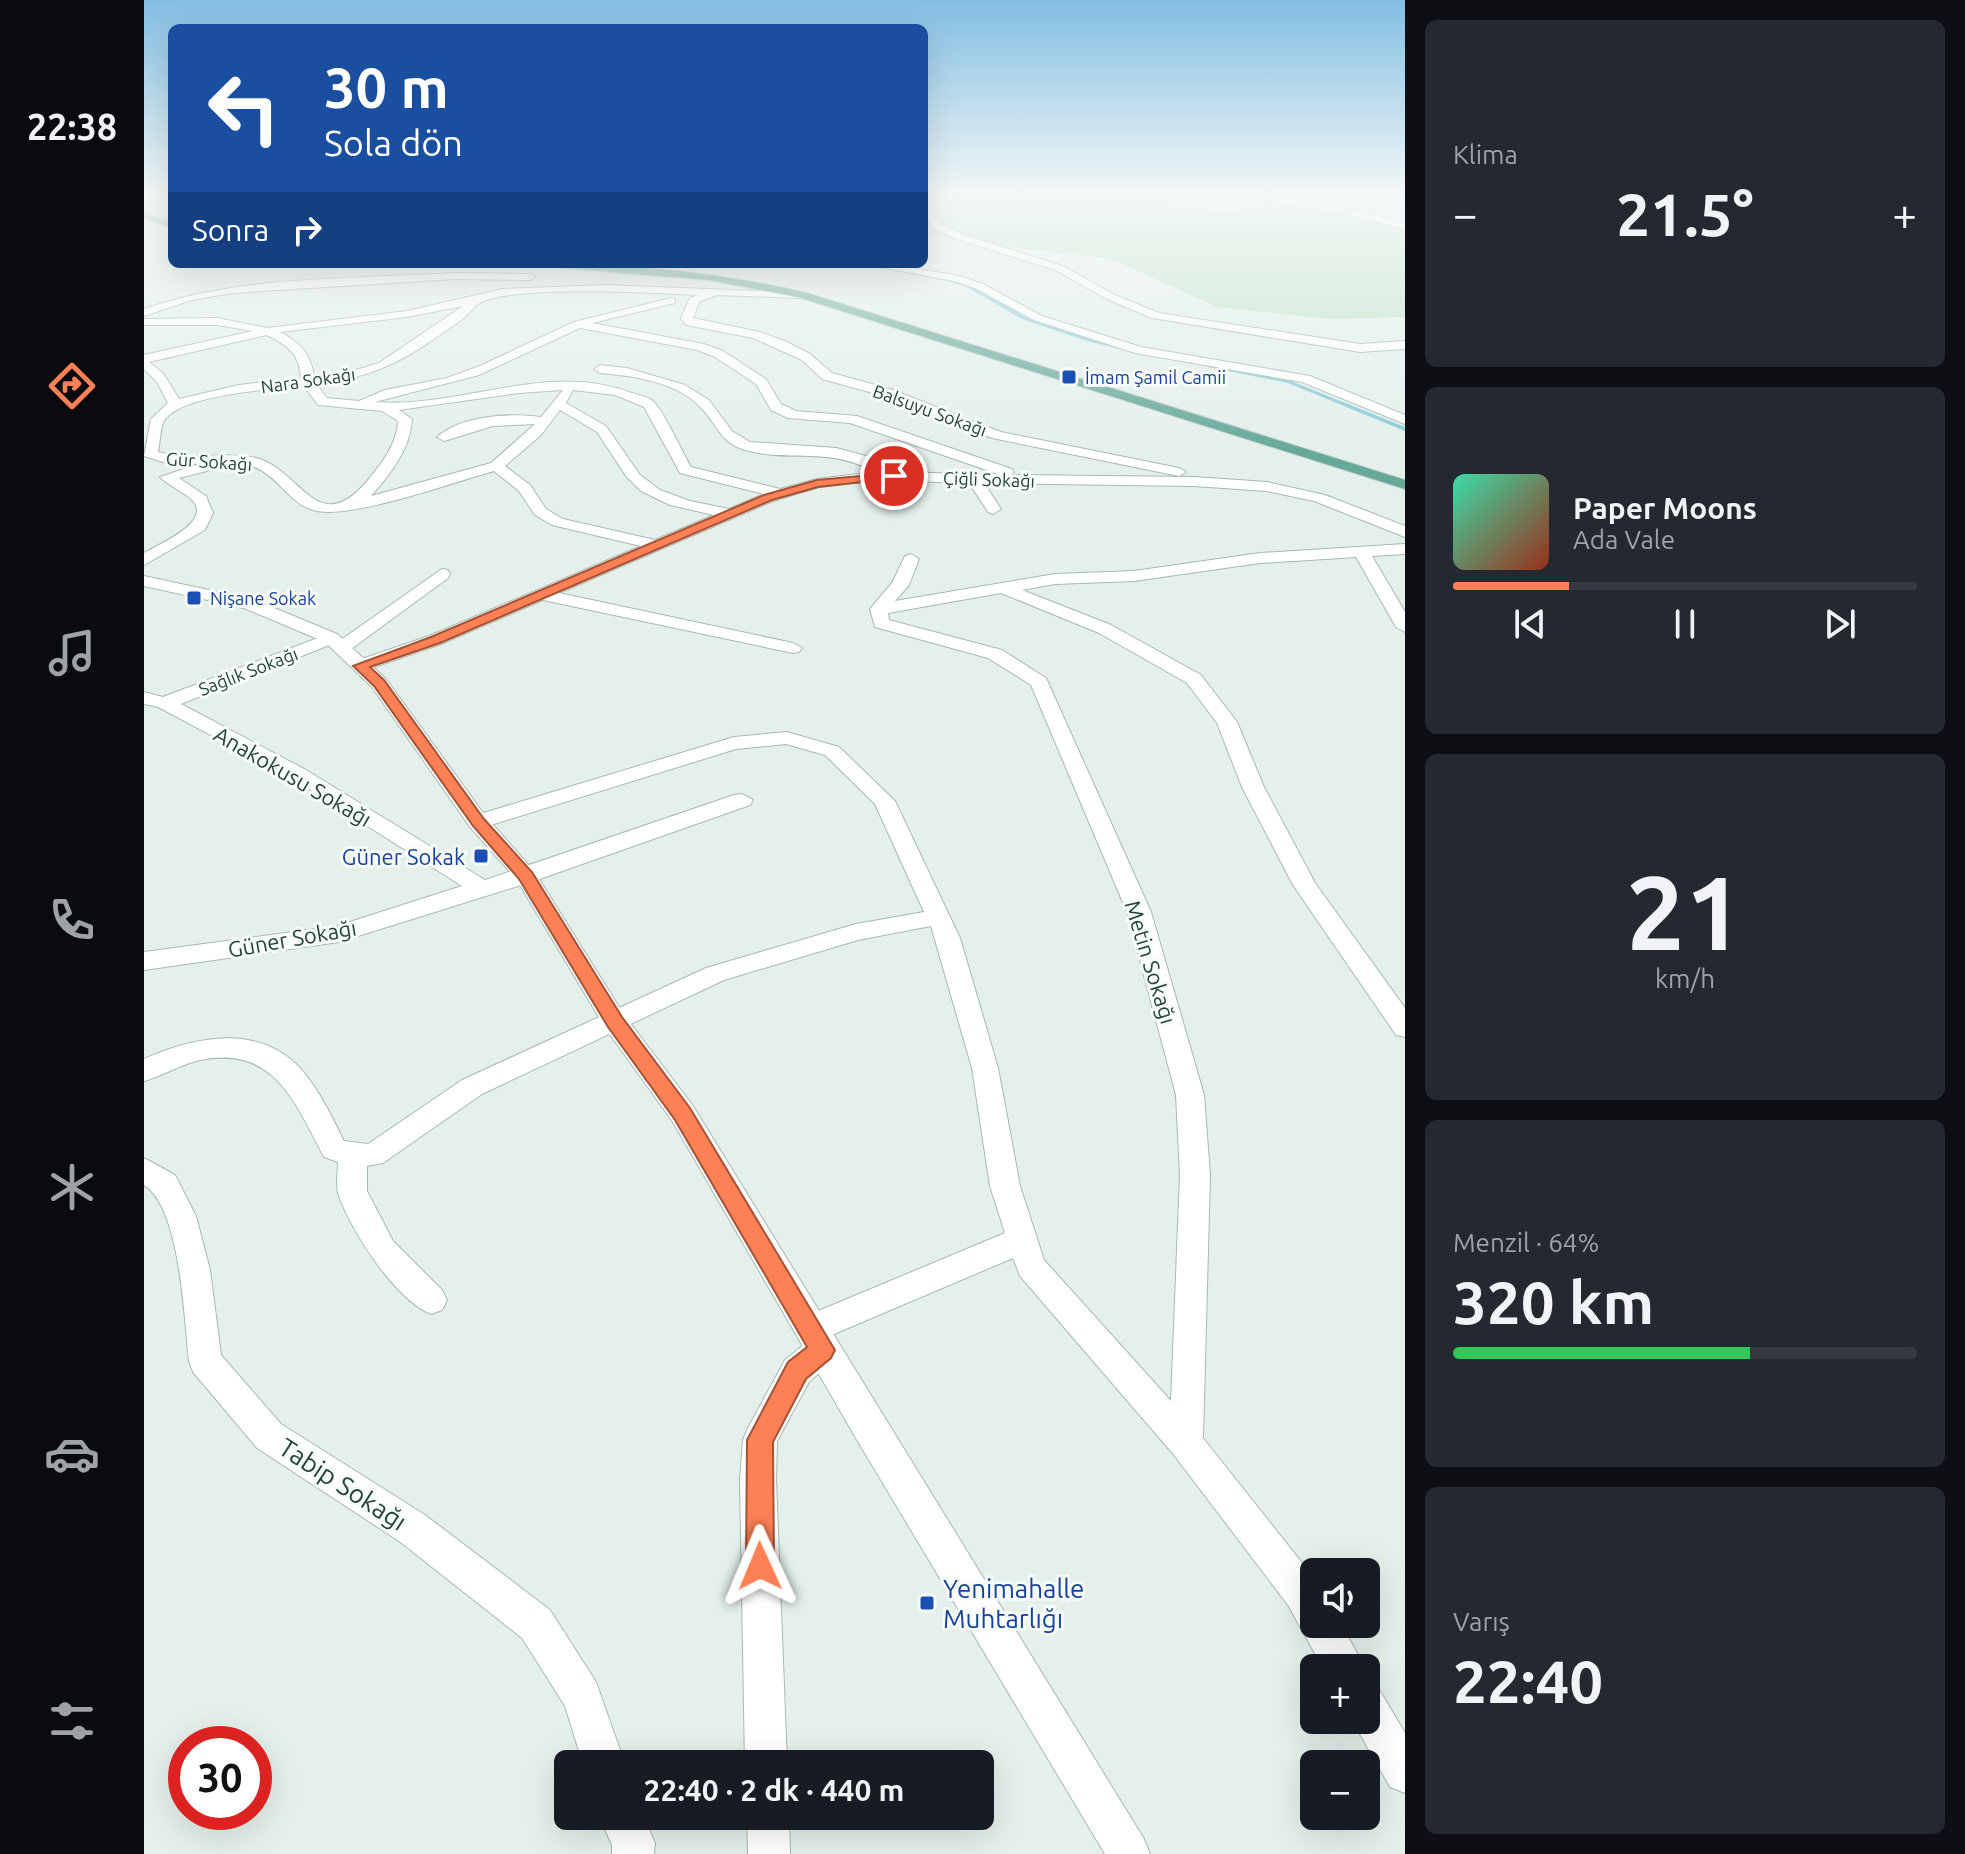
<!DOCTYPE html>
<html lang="tr">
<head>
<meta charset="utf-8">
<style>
  body { margin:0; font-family:Ubuntu,sans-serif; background:#242831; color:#f1f3f6; height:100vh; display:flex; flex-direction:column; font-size:30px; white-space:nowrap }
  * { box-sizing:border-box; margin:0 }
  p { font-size:26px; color:#9ea1a6 }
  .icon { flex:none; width:44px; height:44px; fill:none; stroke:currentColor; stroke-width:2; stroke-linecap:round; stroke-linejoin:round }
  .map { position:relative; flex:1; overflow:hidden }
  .panel { display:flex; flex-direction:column; gap:20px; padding:20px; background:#0d0f14; width:560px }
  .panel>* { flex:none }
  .top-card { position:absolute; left:24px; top:24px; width:760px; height:244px; border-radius:12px; box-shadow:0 8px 32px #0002; background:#1a4fa0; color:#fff; overflow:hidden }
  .tools { position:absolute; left:1156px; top:1558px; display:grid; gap:16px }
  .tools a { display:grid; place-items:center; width:80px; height:80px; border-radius:12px; background:#171b24; box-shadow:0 8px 32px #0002; font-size:40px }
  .speed { position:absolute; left:24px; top:1726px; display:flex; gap:16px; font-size:40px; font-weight:700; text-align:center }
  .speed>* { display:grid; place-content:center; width:104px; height:104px; border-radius:50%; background:#171b24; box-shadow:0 8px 32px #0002; line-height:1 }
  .speed .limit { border:12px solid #d22; background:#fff; color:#111 }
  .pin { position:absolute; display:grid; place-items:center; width:68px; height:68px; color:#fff; margin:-34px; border:4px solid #fff; border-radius:50%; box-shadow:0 2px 8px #0007 }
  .me { position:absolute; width:88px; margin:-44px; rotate:359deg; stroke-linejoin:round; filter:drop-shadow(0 0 6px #0008) }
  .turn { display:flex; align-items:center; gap:28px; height:168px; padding:0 24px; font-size:36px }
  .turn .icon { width:104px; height:104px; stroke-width:2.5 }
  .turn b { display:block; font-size:56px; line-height:68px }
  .then { display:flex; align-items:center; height:76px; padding:0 24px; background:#0003; gap:16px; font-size:30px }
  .big { font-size:60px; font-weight:700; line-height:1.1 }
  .panel .widget { flex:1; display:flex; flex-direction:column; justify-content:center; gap:12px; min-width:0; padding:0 28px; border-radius:12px; background:#242831 }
  .panel .dial { align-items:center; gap:0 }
  .dial b { font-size:104px; line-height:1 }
  .song { display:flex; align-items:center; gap:24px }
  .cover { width:96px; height:96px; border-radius:12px; background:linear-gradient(135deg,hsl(160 70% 55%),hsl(10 70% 35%)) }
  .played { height:8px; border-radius:4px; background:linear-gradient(90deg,#fe8055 25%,#363941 25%) }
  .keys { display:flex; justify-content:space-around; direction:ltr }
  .heat { display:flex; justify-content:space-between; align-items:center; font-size:44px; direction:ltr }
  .charge { height:12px; border-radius:6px; background:linear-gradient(90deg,#34c759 64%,#363941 0) }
  .trip { position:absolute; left:410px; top:1750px; width:440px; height:80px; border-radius:12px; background:#171b24; box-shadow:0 8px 32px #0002; font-weight:700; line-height:80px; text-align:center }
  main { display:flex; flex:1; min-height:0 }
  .menu { display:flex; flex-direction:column; width:144px; justify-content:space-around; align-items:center; background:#090b0e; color:#9ea1a6 }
  .menu .icon { width:56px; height:56px }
  .menu .active { color:#fe8055 }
  .menu b { font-size:36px; color:#f1f3f6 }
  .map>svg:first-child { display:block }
  .green { fill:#bde2c7 }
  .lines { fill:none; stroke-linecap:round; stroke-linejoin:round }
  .stream { fill:#89ccd9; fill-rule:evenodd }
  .minor-casing { stroke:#a7b9b3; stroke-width:2 }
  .tertiary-casing { stroke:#a7b9b3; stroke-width:2 }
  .primary-casing { stroke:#c1cbc8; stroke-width:2 }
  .minor { fill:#fff; fill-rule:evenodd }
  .tertiary { fill:#fff; fill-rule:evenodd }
  .primary { fill:#66a998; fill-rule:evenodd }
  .route { fill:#fe8055; stroke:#a55337; stroke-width:2 }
  .transit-dot { fill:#1a4fb4; stroke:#f7fbf9; stroke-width:3 }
  .labels { text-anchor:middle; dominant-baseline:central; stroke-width:6; stroke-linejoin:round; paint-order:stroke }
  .far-transit-label { font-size:18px; fill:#164399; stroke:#f7fbf9; text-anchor:start }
  .far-street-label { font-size:18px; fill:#22443b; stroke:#f7fbf9 }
  .street-label { font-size:22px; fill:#22443b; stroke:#f7fbf9 }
  .transit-label { font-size:22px; fill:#164399; stroke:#f7fbf9; text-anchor:end }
  .near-street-label { font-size:26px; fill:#22443b; stroke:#f7fbf9 }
  .near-transit-label { font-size:26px; fill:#164399; stroke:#f7fbf9; text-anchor:start }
</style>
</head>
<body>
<main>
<nav class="menu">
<b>22:38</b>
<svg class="icon active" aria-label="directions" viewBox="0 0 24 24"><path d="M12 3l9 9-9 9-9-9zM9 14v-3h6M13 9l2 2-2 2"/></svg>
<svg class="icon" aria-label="music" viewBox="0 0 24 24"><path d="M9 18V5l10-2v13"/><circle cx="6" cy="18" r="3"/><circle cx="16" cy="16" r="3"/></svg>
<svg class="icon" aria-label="phone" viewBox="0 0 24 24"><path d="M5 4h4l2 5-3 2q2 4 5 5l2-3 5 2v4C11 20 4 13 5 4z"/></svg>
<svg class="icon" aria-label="climate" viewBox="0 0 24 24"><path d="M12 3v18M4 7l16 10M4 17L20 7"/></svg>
<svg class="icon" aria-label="car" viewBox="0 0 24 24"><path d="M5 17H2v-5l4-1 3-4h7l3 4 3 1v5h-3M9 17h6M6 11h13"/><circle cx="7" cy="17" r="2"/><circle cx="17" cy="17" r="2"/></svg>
<svg class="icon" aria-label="filters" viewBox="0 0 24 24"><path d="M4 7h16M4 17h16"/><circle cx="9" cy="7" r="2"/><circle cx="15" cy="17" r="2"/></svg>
</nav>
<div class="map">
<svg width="1261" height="1854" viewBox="0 0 1261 1854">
  <rect width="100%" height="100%" fill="#e5f0eb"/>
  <!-- green -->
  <polygon class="green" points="812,193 1042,193 1022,203 1085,213 1124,204 1184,211 1261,227 1261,317 1186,319 1073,307 968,259 850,245 797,233 780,234 780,217 801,218"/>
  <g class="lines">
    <!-- stream -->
    <g class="stream">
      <polygon points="699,264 715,264 745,268 743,269"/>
      <polygon points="786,274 825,284 882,317 946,339 979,347 976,349 943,341 878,319 821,286 784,276"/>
      <polygon points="1066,364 1147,381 1261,427 1261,431 1144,383 1064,367 1063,366"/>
    </g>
    <defs>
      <g id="minor">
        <polygon points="0,193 28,197 28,201 0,199"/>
        <polygon points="1078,193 1100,193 1156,201 1261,201 1261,207 1156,207"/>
        <polygon points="1209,210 1261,223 1261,229 1206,215"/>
        <polygon points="787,211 796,224 820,235 919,266 971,295 1015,313 1216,344 1261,341 1261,349 1216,352 1008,318 963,299 911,270 812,239 789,228 782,214"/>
        <polygon points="719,264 744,264 816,276 839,284 898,316 997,347 1166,376 1261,415 1261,424 1158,382 991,353 890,320 831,288 810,281"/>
        <path d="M311 273 386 274 391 277 386 280 311 279 88 293 48 300 0 316V309C99 275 208 279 311 273Z"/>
        <path d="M461 285 663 293 665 295 659 298 573 295 555 302 549 318 616 332 643 342 666 354 688 373 746 389 857 432 1035 468 1042 472 1035 476 848 438 736 395 678 379 658 360 609 338 542 325 537 318 546 298 554 295C511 293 366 284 334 304 328 308 323 316 316 321 265 357 236 377 172 384L183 398 215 401 241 390 303 378 338 365 430 322 527 298 531 299V303L448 323 560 344 579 351 622 379 637 404 652 411 713 416 868 469 870 472 868 475 1050 477 1123 482 1181 495 1261 526V537L1170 501 1123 491 1050 486 840 483 857 509 849 514 844 512 825 483 733 480 675 487 629 501 415 593 649 643 658 648 655 652 649 653 399 600 297 644 216 672 207 666 209 662 285 636 497 546 408 525 391 515 375 491 350 471C310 482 203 521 169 510 146 503 136 480 115 469 99 461 78 463 60 464L65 468 63 471 35 478 62 496 69 513 61 530 0 565V553C15 544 71 521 47 499 38 491 25 486 16 477L55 464 19 462 0 456 7 419 24 403 13 382 0 369V355L109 331 73 325H0V319L73 318 123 328 263 311 359 289ZM319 306 235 363 202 373 170 377C167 353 156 343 136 332L263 317ZM436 328 553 350 571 357 612 384 627 410 644 418 706 423 857 475 753 472 722 456 692 448 606 442 588 431 565 400 541 385 483 368 456 365 450 369 456 373C491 376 535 382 559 410 573 425 577 442 598 449 646 464 681 445 731 472L673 479 636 489 547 467C538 452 521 413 510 402 506 397 494 395 488 393 403 360 317 409 231 402L335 375ZM123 335C145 346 155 354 157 378L95 385 35 399 19 373 5 362ZM160 386 174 405 238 411 254 421C253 444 238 463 224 480 173 541 157 469 112 458 80 451 46 461 14 452 16 443 16 428 20 421 36 394 130 389 160 386ZM419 390 397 417C366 413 318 415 293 437L300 441 349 426 391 424 347 463 227 496C246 475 267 448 268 419L255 410 374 393ZM429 390 471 395 500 407 536 473 620 494 585 509 546 501 516 490 496 475 462 426 422 403ZM416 410 453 432 482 476 497 491 526 505 570 515 511 540 419 519 402 509 386 485 361 466 397 435Z"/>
        <path d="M1261 544V554L1228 556 1261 612V632L1252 627 1212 557 1116 563 990 581 911 584 878 590 967 625 1057 675 1093 722 1120 787 1171 883 1261 1008V1037L1252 1035 1149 885 1098 787 1073 723 1043 683 955 633 857 593 744 613 745 620 858 650 902 678 1007 912 1060 1095 1066 1175 1059 1438 1170 1578V1624H1197L1221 1668H1179L1144 1605 1030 1455 876 1276 869 1258 683 1337 690 1340 694 1350 690 1360 665 1382 633 1441 632 1480 643 1764H601L596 1480 599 1440 604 1428 641 1360 663 1342 655 1339 650 1329 655 1319 861 1233 846 1186 828 1068 787 926 714 940 580 980 338 1094 239 1163 223 1166V1191L249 1241 298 1290 303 1300 298 1310 287 1314C252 1301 205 1228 194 1193 192 1184 194 1171 194 1162L180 1157C150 1100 129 1043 52 1061 34 1066 18 1076 0 1081V1059C47 1038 109 1024 151 1063 172 1083 187 1115 200 1141L224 1144 318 1080 562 968 712 924 780 912 731 804 681 755 642 744 592 749 334 829 323 822 326 817 590 737 643 732 695 747 751 801 816 938 854 1068 876 1186 900 1260 1027 1401 1036 1175 1032 1095 983 912 887 685 844 658 731 627 726 609 748 583 761 556 767 554 775 559 765 585 751 601 911 574 990 571 1116 553Z"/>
        <polygon points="298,569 304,570 306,574 304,578 203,652 191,652 188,648 191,644"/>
        <polygon points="187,633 193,634 196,638 193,642 37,704 162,770 341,880 590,795 598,794 609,800 606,805 390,881 195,942 0,970 0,952 193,926 318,886 148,778 14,707 0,704 0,692 19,697"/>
        <path d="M0 1158 31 1175 52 1216 66 1270 77 1355 137 1424 281 1515 406 1610 452 1682 481 1764H439L421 1706 378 1638 255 1541 113 1448 49 1372 45 1361C40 1319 37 1208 0 1185Z"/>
        <polygon points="1222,1685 1236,1691 1261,1733 1261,1793 1246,1787 1208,1720 1222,1720"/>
        <polygon points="455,1816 499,1816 511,1843 510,1854 468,1854 468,1845"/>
        <polygon points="603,1816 645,1816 646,1854 604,1854"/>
      </g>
      <g id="tertiary">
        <polygon points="802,193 812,193 790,216 780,217 780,211 784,211"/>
        <polygon points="0,576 111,600 193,634 242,679 342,817 390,871 480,1015 549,1106 1000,1839 1006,1854 961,1854 713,1440 529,1122 462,1029 373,880 326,827 228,687 181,642 100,608 0,586"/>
      </g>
      <g id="primary">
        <polygon points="0,213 28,222 28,228 0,219"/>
        <path d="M402 264C490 264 577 273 663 293L1261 480V489L657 298 565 280 407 267Z"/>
      </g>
    </defs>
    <!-- minor casing -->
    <use href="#minor" class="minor-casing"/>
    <!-- tertiary casing -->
    <use href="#tertiary" class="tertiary-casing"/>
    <!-- primary casing -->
    <use href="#primary" class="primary-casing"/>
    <!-- minor -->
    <use href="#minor" class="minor"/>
    <!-- tertiary -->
    <use href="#tertiary" class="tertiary"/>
    <!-- primary -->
    <use href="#primary" class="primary"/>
  </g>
  <!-- sky -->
  <linearGradient id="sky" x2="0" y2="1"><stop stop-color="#82bee2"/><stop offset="0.43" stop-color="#f3f8f6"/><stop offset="1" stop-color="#f3f8f6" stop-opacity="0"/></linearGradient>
  <rect width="1261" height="452" fill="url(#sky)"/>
  <!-- route -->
  <polygon class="route" points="750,473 755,476 754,478 674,487 628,500 296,643 226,667 240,680 340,819 388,872 478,1017 546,1108 691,1350 687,1358 662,1379 629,1442 630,1566 626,1576 616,1580 606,1576 602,1566 603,1440 644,1362 663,1347 531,1120 464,1027 375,879 329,826 230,686 209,666 287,637 620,495 673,480"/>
  <!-- markers -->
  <g class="transit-dot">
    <rect x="917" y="369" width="16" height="16" rx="4"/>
    <rect x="42" y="590" width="16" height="16" rx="4"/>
    <rect x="329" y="848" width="16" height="16" rx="4"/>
    <rect x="775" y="1595" width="16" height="16" rx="4"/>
  </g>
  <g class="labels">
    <!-- far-transit labels -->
    <g class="far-transit-label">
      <text x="941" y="377">İmam Şamil Camii</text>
      <text x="66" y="598">Nişane Sokak</text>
    </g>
    <!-- far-street labels -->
    <g class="far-street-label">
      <text transform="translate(164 380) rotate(-8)">Nara Sokağı</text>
      <text transform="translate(786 410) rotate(20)">Balsuyu Sokağı</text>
      <text transform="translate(65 461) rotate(4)">Gür Sokağı</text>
      <text transform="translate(845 479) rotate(2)">Çiğli Sokağı</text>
      <text transform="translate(104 671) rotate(-21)">Sağlık Sokağı</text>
    </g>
    <!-- street labels -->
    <g class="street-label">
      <text transform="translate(149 776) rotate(30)">Anakokusu Sokağı</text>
      <text transform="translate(148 938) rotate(-10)">Güner Sokağı</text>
      <text transform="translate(1007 962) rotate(73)">Metin Sokağı</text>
    </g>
    <!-- transit labels -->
    <g class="transit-label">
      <text x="321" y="856">Güner Sokak</text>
    </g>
    <!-- near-street labels -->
    <g class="near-street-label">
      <text transform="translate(199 1484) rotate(33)">Tabip Sokağı</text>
    </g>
    <!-- near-transit labels -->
    <g class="near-transit-label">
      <text x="799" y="1588">Yenimahalle<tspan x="799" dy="30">Muhtarlığı</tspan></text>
    </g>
  </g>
</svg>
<div class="tools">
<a><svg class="icon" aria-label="sound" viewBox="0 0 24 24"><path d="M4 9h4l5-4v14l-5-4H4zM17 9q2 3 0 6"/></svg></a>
<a>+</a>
<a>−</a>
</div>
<div class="speed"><div class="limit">30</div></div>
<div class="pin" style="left:750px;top:476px;background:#d93025"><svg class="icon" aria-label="arrive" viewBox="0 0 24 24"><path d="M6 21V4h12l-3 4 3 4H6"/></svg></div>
<svg class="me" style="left:616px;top:1566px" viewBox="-20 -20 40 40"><path d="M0-17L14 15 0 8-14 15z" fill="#fe8055" stroke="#fff" stroke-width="4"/></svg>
<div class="trip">22:40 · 2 dk · 440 m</div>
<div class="top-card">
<div class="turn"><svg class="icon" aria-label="left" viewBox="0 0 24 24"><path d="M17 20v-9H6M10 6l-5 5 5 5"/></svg><div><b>30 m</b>Sola dön</div></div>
<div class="then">Sonra<svg class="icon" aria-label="right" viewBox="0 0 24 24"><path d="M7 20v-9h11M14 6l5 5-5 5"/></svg></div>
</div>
</div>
<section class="panel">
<div class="widget"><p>Klima</p>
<div class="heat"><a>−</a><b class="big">21.5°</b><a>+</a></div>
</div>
<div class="widget">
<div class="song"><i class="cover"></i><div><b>Paper Moons</b><p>Ada Vale</p></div></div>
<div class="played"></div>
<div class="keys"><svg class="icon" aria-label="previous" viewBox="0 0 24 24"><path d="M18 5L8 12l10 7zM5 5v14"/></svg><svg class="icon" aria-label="pause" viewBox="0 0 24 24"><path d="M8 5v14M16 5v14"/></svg><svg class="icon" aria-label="next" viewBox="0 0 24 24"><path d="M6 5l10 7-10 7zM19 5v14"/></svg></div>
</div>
<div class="widget dial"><b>21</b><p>km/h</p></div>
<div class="widget"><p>Menzil · 64%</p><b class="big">320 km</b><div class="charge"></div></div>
<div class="widget"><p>Varış</p><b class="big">22:40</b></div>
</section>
</main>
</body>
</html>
